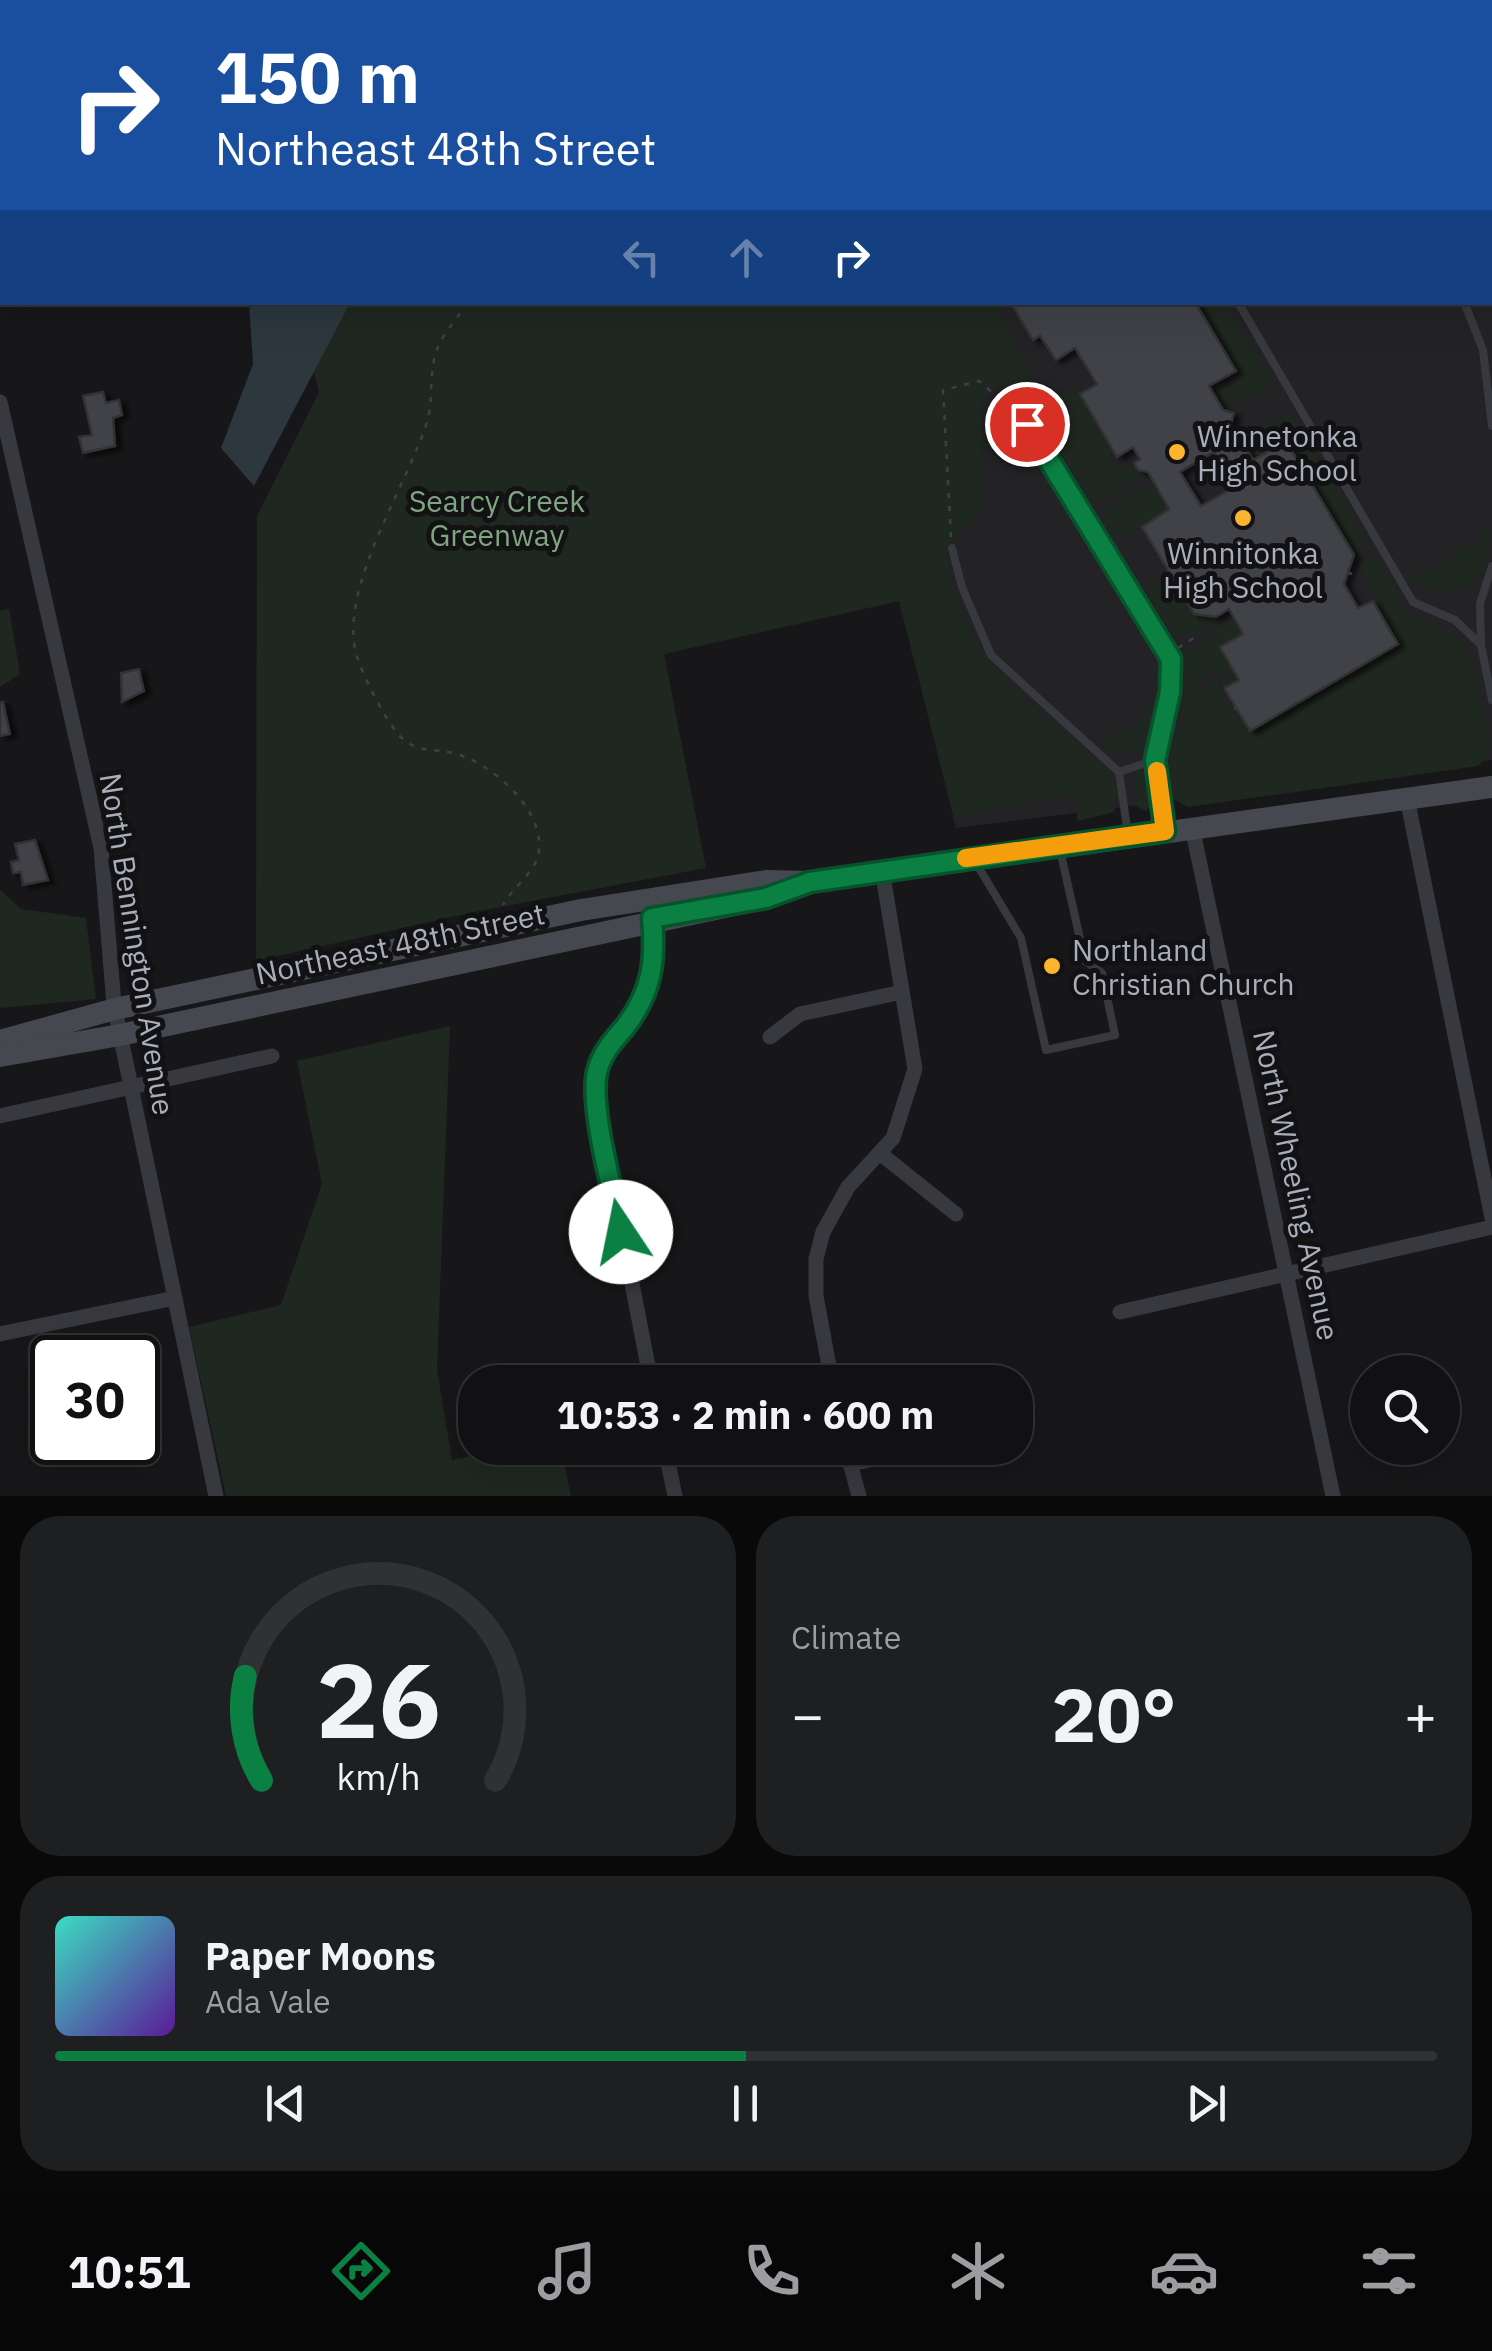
<!DOCTYPE html>
<html lang="en">
<head>
<meta charset="utf-8">
<style>
  body { margin:0; font-family:"IBM Plex Sans",sans-serif; background:#1e1f21; color:#f1f3f6; height:100vh; display:flex; flex-direction:column; font-size:38px; white-space:nowrap }
  * { box-sizing:border-box; margin:0 }
  p { font-size:32px; color:#9c9da0 }
  .icon { flex:none; width:55px; height:55px; fill:none; stroke:currentColor; stroke-width:2; stroke-linecap:round; stroke-linejoin:round }
  .map { position:relative; height:1496px; overflow:hidden }
  .sheet { display:flex; flex-direction:column; gap:20px; padding:20px; background:#09090a; flex:1 }
  .sheet>* { flex:none }
  .banner { position:absolute; left:0px; top:0px; width:1492px; height:305px; box-shadow:0 10px 40px #0002,0 0 0 2px #303133; background:#1a4fa0; color:#fff; overflow:hidden }
  .controls { position:absolute; left:1350px; top:1355px; display:grid; gap:20px }
  .controls a { display:grid; place-items:center; width:110px; height:110px; border-radius:50%; background:#111113; box-shadow:0 10px 40px #0002,0 0 0 2px #303133; font-size:50px }
  .speed { position:absolute; left:30px; top:1335px; display:flex; gap:20px; font-size:50px; font-weight:700; text-align:center }
  .speed>* { display:grid; place-content:center; width:130px; height:130px; border-radius:50%; background:#111113; box-shadow:0 10px 40px #0002,0 0 0 2px #303133; line-height:1 }
  .speed .limit { border:5px solid #111; border-radius:15px; background:#fff; color:#111 }
  .pin { position:absolute; display:grid; place-items:center; width:85px; height:85px; color:#fff; margin:-42px; border:5px solid #fff; border-radius:50%; box-shadow:0 2px 10px #0007 }
  .me { position:absolute; width:110px; margin:-55px; rotate:349deg; stroke-linejoin:round; filter:drop-shadow(0 0 8px #0008) }
  .turn { display:flex; align-items:center; gap:35px; height:210px; padding:0 50px; font-size:45px }
  .turn .icon { width:130px; height:130px; stroke-width:2.5 }
  .turn b { display:block; font-size:70px; line-height:85px }
  .lanes { display:flex; align-items:center; height:95px; padding:0 50px; background:#0003; justify-content:center; gap:50px; direction:ltr }
  .lanes .off { opacity:.35 }
  .big { font-size:75px; font-weight:800; line-height:1.1 }
  .sheet .widget { flex:1; display:flex; flex-direction:column; justify-content:center; gap:15px; min-width:0; padding:0 35px; border-radius:40px; background:#1e1f21 }
  .sheet .dial { align-items:center; gap:0 }
  .dial svg { height:260px; overflow:visible; fill:none; stroke:#303133; stroke-width:7; stroke-linecap:round; text-anchor:middle }
  .dial text { fill:#f1f3f6; stroke:none }
  .song { display:flex; align-items:center; gap:30px }
  .cover { width:120px; height:120px; border-radius:15px; background:linear-gradient(135deg,hsl(170 70% 55%),hsl(270 70% 35%)) }
  .played { height:10px; border-radius:5px; background:linear-gradient(90deg,#0b8043 50%,#303133 50%) }
  .keys { display:flex; justify-content:space-around; direction:ltr }
  .heat { display:flex; justify-content:space-between; align-items:center; font-size:55px; direction:ltr }
  .sheet .tiles { flex:1; display:grid; gap:20px; grid-template-columns:1fr 1fr }
  .widget:last-child { grid-column:span 2 }
  .trip { position:absolute; left:458px; top:1365px; width:575px; height:100px; border-radius:40px; background:#111113; box-shadow:0 10px 40px #0002,0 0 0 2px #303133; font-weight:800; line-height:100px; text-align:center }
  .dock { display:flex; height:160px; justify-content:space-around; align-items:center; background:#070708; color:#9c9da0 }
  .dock .icon { width:70px; height:70px }
  .dock .active { color:#0b8043 }
  .dock b { font-size:45px; color:#f1f3f6 }
  .map>svg:first-child { display:block }
  .built { fill:#232326 }
  .green { fill:#1f2820 }
  .water { fill:#2c373e }
  .building { fill:#414246; stroke:#313135; stroke-width:2.5; fill-rule:evenodd; filter:url(#shadow) }
  .lines { fill:none; stroke-linecap:round; stroke-linejoin:round }
  .path { stroke:#3e4046; stroke-width:2.5; stroke-dasharray:5 8; stroke-linecap:butt }
  .lane { stroke:#38393f; stroke-width:8 }
  .street { stroke:#38393f; stroke-width:15 }
  .secondary { stroke:#46484f; stroke-width:22 }
  .route-casing { stroke:#07532c; stroke-width:25 }
  .route { stroke:#0b8043; stroke-width:18 }
  .slow { stroke:#f59e0b; stroke-width:18 }
  .poi-dot { fill:#fcb32d; stroke:#121214; stroke-width:4 }
  .labels { text-anchor:middle; dominant-baseline:central; stroke-width:10; stroke-linejoin:round; paint-order:stroke }
  .poi-label { font-size:30px; fill:#a9aeba; stroke:#121214; text-anchor:start }
  .park-label { font-size:30px; fill:#7fa680; stroke:#121214 }
  .street-label { font-size:30px; fill:#a9aeba; stroke:#121214 }
</style>
</head>
<body>
<div class="map">
<svg width="1492" height="1496" viewBox="0 0 1492 1496">
  <defs>
    <filter id="shadow"><feDropShadow dx="6" dy="3.5" stdDeviation="2.5" flood-color="#0009"/></filter>
  </defs>
  <rect width="100%" height="100%" fill="#171719"/>
  <!-- built -->
  <polygon class="built" points="920,0 1492,0 1492,760 956,828 825,303 1490,302 1490,2 907,2"/>
  <!-- green -->
  <g class="green">
    <polygon points="305,0 977,0 304,2"/>
    <polygon points="1039,0 1195,0 1040,2"/>
    <rect x="1198" y="0" width="221" height="2"/>
    <polygon points="1420,0 1492,0 1492,292 1490,2"/>
    <path d="M296 303H995L1033 375 1030 386 1021 393C1007 385 991 385 981 399L984 507 946 546C960 660 1024 701 1107 768L1118 786 1114 812 1077 821 1078 794 954 817 899 601 664 654 706 868 474 912 256 961 257 516 319 392Z"/>
    <polygon points="1195,303 1225,303 1274,386 1223,410 1209,386 1215,382 1226,390 1233,386 1236,370"/>
    <polygon points="1080,392 1115,453 1075,476 1033,406 1059,393"/>
    <polygon points="1290,412 1367,542 1362,552 1354,555 1285,441 1253,460 1241,440"/>
    <polygon points="1001,416 1017,419 1018,431 1015,433 1009,425 990,437 995,446 984,448 984,429"/>
    <polygon points="1108,461 1127,466 1131,472 1148,472 1102,501 1088,497 1078,479"/>
    <polygon points="1153,480 1169,509 1115,542 1104,524 1107,509"/>
    <polygon points="1486,527 1492,533 1486,567 1469,587 1435,591 1412,580 1416,566 1421,574 1483,537 1479,528"/>
    <polygon points="1367,560 1378,560 1411,616 1457,637 1468,650 1491,743 1487,757 1478,766 1188,807 1177,801 1167,777 1176,730 1180,731 1212,675 1249,733 1398,644 1387,624 1391,622 1359,568"/>
    <polygon points="1171,575 1194,614 1216,617 1230,612 1186,638 1175,638 1145,589"/>
    <polygon points="9,609 20,674 0,687 0,611"/>
    <polygon points="1233,617 1243,634 1220,647 1238,678 1224,686 1200,638"/>
    <polygon points="1197,640 1212,665 1178,726 1186,684 1183,654"/>
    <path d="M1153 707C1164 719 1156 739 1146 749L1121 753 1104 745 1107 730 1113 738 1149 716 1145 708Z"/>
    <polygon points="1140,770 1150,779 1153,804 1146,811 1137,806 1133,776"/>
    <polygon points="0,890 21,909 86,918 96,999 0,1008"/>
    <polygon points="450,1026 437,1369 452,1460 509,1448 561,1448 571,1496 226,1496 189,1327 281,1305 322,1184 297,1061"/>
  </g>
  <!-- water -->
  <polygon class="water" points="249,303 350,303 254,486 221,448 253,364"/>
  <!-- building -->
  <g class="building">
    <path d="M1010 302H1195L1236 371 1209 386 1223 410 1234 413 1231 424 1253 460 1286 441 1354 555 1344 584 1358 608 1373 601 1398 644 1250 731 1224 688 1239 680 1220 647 1243 634 1229 609 1216 617 1194 614 1142 527 1169 509 1148 472 1138 470 1134 463 1140 459 1133 447 1117 457 1080 394 1097 384 1075 348 1056 360 1040 336 1033 340ZM1214 452 1234 487 1201 506 1180 472Z"/>
    <polygon points="103,392 106,403 119,400 122,415 113,418 115,446 83,453 79,437 92,435 83,396"/>
    <polygon points="139,669 144,691 122,702 121,673"/>
    <polygon points="3,702 10,734 0,736 0,703"/>
    <polygon points="35,840 48,880 23,885 21,872 13,873 11,862 19,860 15,844"/>
  </g>
  <g class="lines">
    <!-- path -->
    <g class="path">
      <polyline points="528,2 529,0"/>
      <path d="M466 302C459 319 444 331 438 347 428 371 434 398 427 422 407 486 339 587 356 653 360 671 389 728 403 739 419 753 434 748 453 753 493 763 548 812 538 856 533 874 512 888 503 905"/>
      <polyline points="951,537 943,390 979,381 993,393"/>
      <polyline points="1349,573 1352,574"/>
      <polyline points="1178,648 1197,636"/>
      <polyline points="1234,709 1236,708"/>
    </g>
    <!-- lane -->
    <g class="lane">
      <polyline points="1238,302 1413,602 1455,620 1481,645"/>
      <polyline points="1464,302 1483,350 1492,426"/>
      <polyline points="1002,401 1013,402 1171,659 1171,692 1155,760 1165,831"/>
      <polyline points="952,548 962,587 991,655 1119,772 1128,835"/>
      <polyline points="1492,566 1480,604 1481,645 1492,700"/>
      <polyline points="1119,772 1155,760"/>
      <polyline points="976,863 1021,938 1046,1050 1115,1035 1102,973 1085,961 1060,850"/>
    </g>
    <!-- street -->
    <g class="street">
      <polyline points="0,402 101,848 114,1005 216,1496"/>
      <polyline points="1407,798 1492,1218"/>
      <polyline points="1192,827 1333,1496"/>
      <polyline points="770,1037 800,1014 902,992"/>
      <polyline points="0,1116 272,1056"/>
      <polyline points="881,1154 956,1214"/>
      <polyline points="1120,1312 1492,1227"/>
      <polyline points="0,1334 175,1298"/>
      <path d="M651 1382 595 1091C596 1052 625 1034 642 1002 657 974 655 946 652 916"/>
      <polyline points="832,1382 816,1296 816,1259 823,1232 848,1187 893,1138 915,1069 882,870"/>
      <polyline points="665,1448 675,1496"/>
      <polyline points="846,1448 859,1496"/>
      <polyline points="850,1464 929,1448"/>
    </g>
    <!-- secondary -->
    <g class="secondary">
      <polyline points="0,1041 115,1009 581,910 766,881 810,882 1492,787"/>
      <polyline points="0,1056 120,1035 767,898 798,886"/>
    </g>
  </g>
  <g class="lines">
    <defs>
      <path id="route" d="M621 1232C614 1195 589 1107 597 1072 601 1054 613 1041 625 1027 652 992 656 961 652 918L766 898 810 882 1165 831 1155 760 1170 692 1171 659 1027 424"/>
    </defs>
    <!-- route casing -->
    <use href="#route" class="route-casing"/>
    <!-- route -->
    <use href="#route" class="route"/>
    <!-- slow -->
    <polyline class="slow" points="966,858 1165,831 1157,771"/>
  </g>
  <!-- markers -->
  <g class="poi-dot">
    <circle cx="1177" cy="452" r="10"/>
    <circle cx="1243" cy="518" r="10"/>
    <circle cx="1052" cy="966" r="10"/>
  </g>
  <g class="labels">
    <!-- poi labels -->
    <g class="poi-label">
      <text x="1197" y="435">Winnetonka<tspan x="1197" dy="34">High School</tspan></text>
      <text x="1243" y="552" text-anchor="middle">Winnitonka<tspan x="1243" dy="34">High School</tspan></text>
      <text x="1072" y="949">Northland<tspan x="1072" dy="34">Christian Church</tspan></text>
    </g>
    <!-- park labels -->
    <g class="park-label">
      <text x="497" y="500">Searcy Creek<tspan x="497" dy="34">Greenway</tspan></text>
    </g>
    <!-- street labels -->
    <g class="street-label">
      <text transform="translate(400 943) rotate(-12)">Northeast 48th Street</text>
      <text transform="translate(138 944) rotate(81)">North Bennington Avenue</text>
      <text transform="translate(1297 1185) rotate(78)">North Wheeling Avenue</text>
    </g>
  </g>
</svg>
<div class="controls">
<a><svg class="icon" aria-label="search" viewBox="0 0 24 24"><circle cx="10" cy="10" r="6"/><path d="M15 15l6 6"/></svg></a>
</div>
<div class="speed"><div class="limit">30</div></div>
<div class="pin" style="left:1027px;top:424px;background:#d93025"><svg class="icon" aria-label="arrive" viewBox="0 0 24 24"><path d="M6 21V4h12l-3 4 3 4H6"/></svg></div>
<svg class="me" style="left:621px;top:1232px" viewBox="-20 -20 40 40"><circle r="19" fill="#fff"/><path d="M0-13L10 11 0 6-10 11z" fill="#0b8043"/></svg>
<div class="trip">10:53 · 2 min · 600 m</div>
<div class="banner">
<div class="turn"><svg class="icon" aria-label="right" viewBox="0 0 24 24"><path d="M7 20v-9h11M14 6l5 5-5 5"/></svg><div><b>150 m</b>Northeast 48th Street</div></div>
<div class="lanes"><svg class="icon off" aria-label="left" viewBox="0 0 24 24"><path d="M17 20v-9H6M10 6l-5 5 5 5"/></svg><svg class="icon off" aria-label="ahead" viewBox="0 0 24 24"><path d="M12 20V5M6 11l6-6 6 6"/></svg><svg class="icon" aria-label="right" viewBox="0 0 24 24"><path d="M7 20v-9h11M14 6l5 5-5 5"/></svg></div>
</div>
</div>
<section class="sheet">
<div class="tiles">
<div class="widget dial"><svg viewBox="0 0 100 80">
<path d="M14 69A42 42 0 1 1 86 69"/>
<path d="M14 69A42 42 0 0 1 9 37" stroke="#0b8043"/>
<text x="50" y="56" font-size="32" font-weight="700">26</text>
<text x="50" y="72" font-size="11">km/h</text>
</svg></div>
<div class="widget"><p>Climate</p>
<div class="heat"><a>−</a><b class="big">20°</b><a>+</a></div>
</div>
<div class="widget">
<div class="song"><i class="cover"></i><div><b>Paper Moons</b><p>Ada Vale</p></div></div>
<div class="played"></div>
<div class="keys"><svg class="icon" aria-label="previous" viewBox="0 0 24 24"><path d="M18 5L8 12l10 7zM5 5v14"/></svg><svg class="icon" aria-label="pause" viewBox="0 0 24 24"><path d="M8 5v14M16 5v14"/></svg><svg class="icon" aria-label="next" viewBox="0 0 24 24"><path d="M6 5l10 7-10 7zM19 5v14"/></svg></div>
</div>
</div>
</section>
<nav class="dock">
<b>10:51</b>
<svg class="icon active" aria-label="directions" viewBox="0 0 24 24"><path d="M12 3l9 9-9 9-9-9zM9 14v-3h6M13 9l2 2-2 2"/></svg>
<svg class="icon" aria-label="music" viewBox="0 0 24 24"><path d="M9 18V5l10-2v13"/><circle cx="6" cy="18" r="3"/><circle cx="16" cy="16" r="3"/></svg>
<svg class="icon" aria-label="phone" viewBox="0 0 24 24"><path d="M5 4h4l2 5-3 2q2 4 5 5l2-3 5 2v4C11 20 4 13 5 4z"/></svg>
<svg class="icon" aria-label="climate" viewBox="0 0 24 24"><path d="M12 3v18M4 7l16 10M4 17L20 7"/></svg>
<svg class="icon" aria-label="car" viewBox="0 0 24 24"><path d="M5 17H2v-5l4-1 3-4h7l3 4 3 1v5h-3M9 17h6M6 11h13"/><circle cx="7" cy="17" r="2"/><circle cx="17" cy="17" r="2"/></svg>
<svg class="icon" aria-label="filters" viewBox="0 0 24 24"><path d="M4 7h16M4 17h16"/><circle cx="9" cy="7" r="2"/><circle cx="15" cy="17" r="2"/></svg>
</nav>
</body>
</html>
